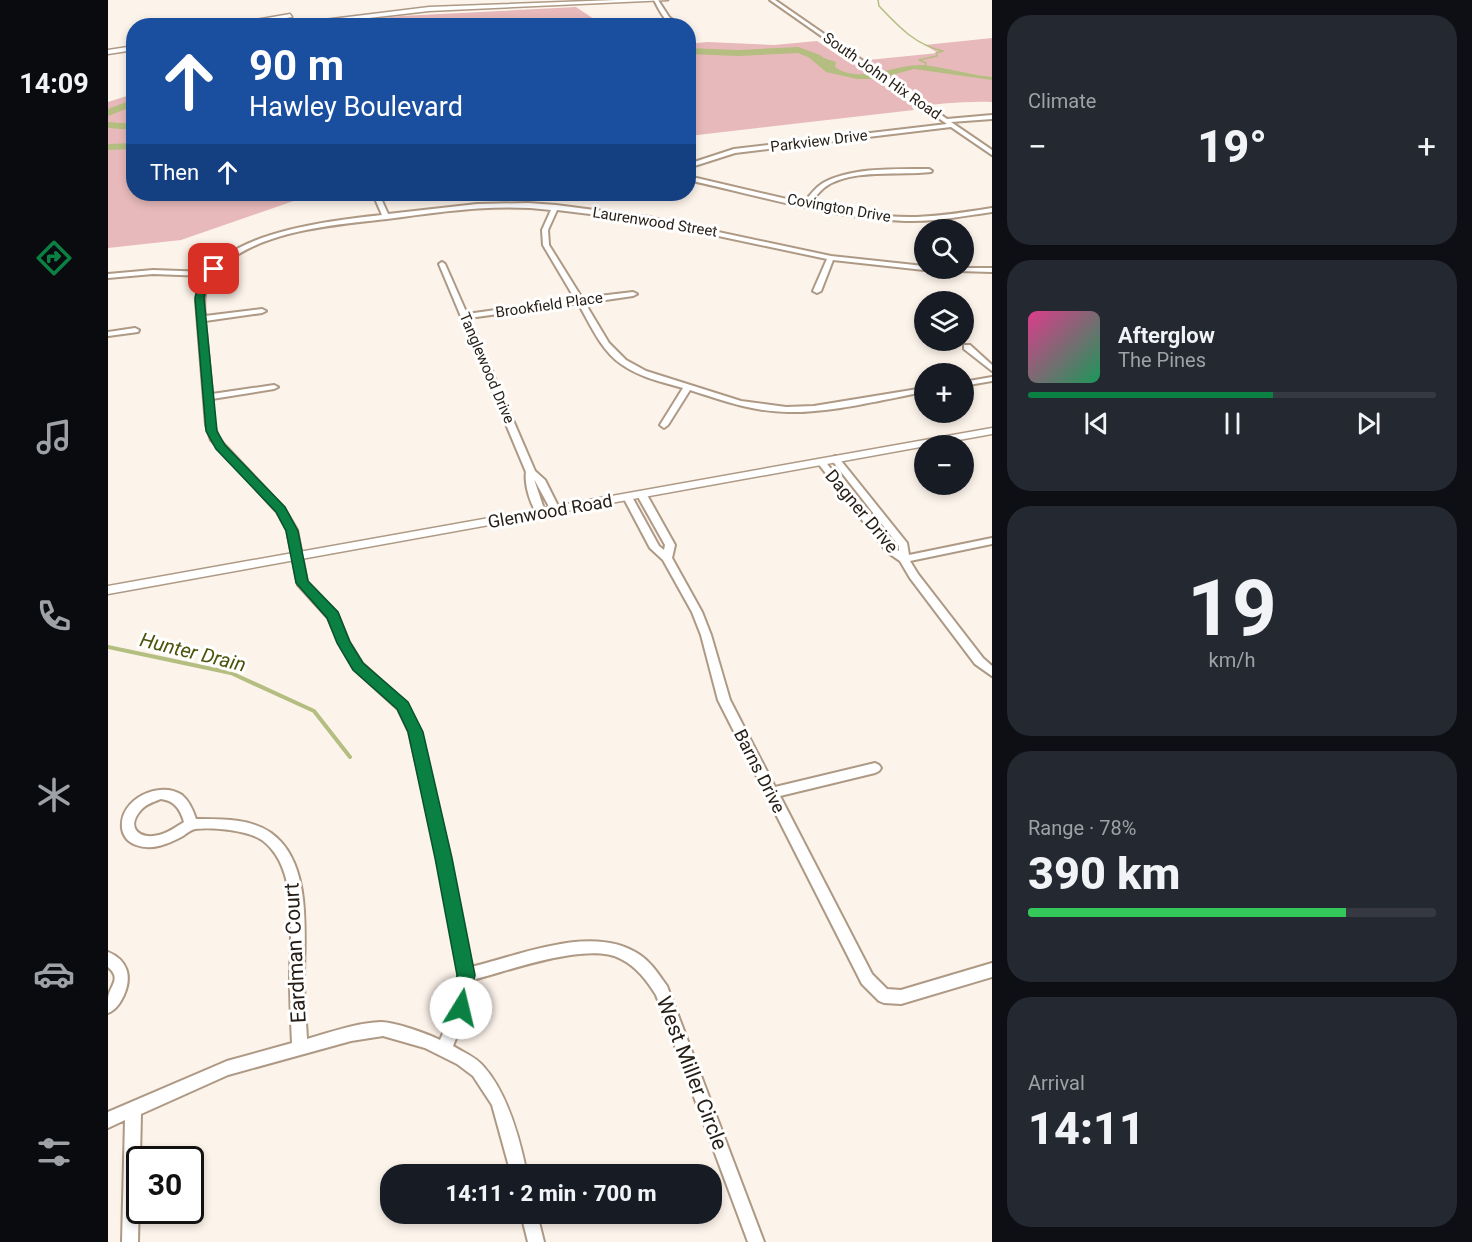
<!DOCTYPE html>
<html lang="en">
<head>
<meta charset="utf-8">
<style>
  body { margin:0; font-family:Roboto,sans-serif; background:#242831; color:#f1f3f6; height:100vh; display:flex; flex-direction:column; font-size:22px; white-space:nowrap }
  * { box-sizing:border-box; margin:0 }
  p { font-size:20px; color:#9ea1a6 }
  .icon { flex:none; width:33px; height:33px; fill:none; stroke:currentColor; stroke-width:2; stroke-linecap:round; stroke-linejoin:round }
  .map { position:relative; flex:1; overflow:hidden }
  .drawer { display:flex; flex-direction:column; gap:15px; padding:15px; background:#0d0f14; width:480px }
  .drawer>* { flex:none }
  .hud { position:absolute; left:18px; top:18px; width:570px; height:183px; border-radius:24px; box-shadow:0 3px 9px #0003; background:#1a4fa0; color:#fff; overflow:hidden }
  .controls { position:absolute; left:806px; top:219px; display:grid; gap:12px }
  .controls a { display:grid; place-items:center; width:60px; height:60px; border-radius:50%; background:#171b24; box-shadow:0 3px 9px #0003; font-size:30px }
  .speed { position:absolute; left:18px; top:1146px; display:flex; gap:12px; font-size:30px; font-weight:700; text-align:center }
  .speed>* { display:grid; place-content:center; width:78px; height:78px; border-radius:50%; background:#171b24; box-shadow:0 3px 9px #0003; line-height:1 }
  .speed .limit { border:3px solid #111; border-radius:9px; background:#fff; color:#111 }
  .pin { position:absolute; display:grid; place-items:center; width:51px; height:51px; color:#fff; margin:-26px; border-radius:12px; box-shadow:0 3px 9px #0006 }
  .me { position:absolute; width:66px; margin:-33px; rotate:9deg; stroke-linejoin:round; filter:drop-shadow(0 0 4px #0008) }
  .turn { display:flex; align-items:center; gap:21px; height:126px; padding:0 24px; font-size:27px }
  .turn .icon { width:78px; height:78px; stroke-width:2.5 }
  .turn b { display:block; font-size:42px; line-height:51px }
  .then { display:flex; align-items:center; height:57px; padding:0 24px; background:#0003; gap:12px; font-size:22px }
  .big { font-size:45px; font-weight:800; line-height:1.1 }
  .drawer .card { flex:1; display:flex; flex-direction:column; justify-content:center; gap:9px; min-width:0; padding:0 21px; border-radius:24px; background:#242831 }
  .drawer .dial { align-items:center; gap:0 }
  .dial b { font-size:78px; line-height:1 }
  .song { display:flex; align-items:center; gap:18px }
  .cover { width:72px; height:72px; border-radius:9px; background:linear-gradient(135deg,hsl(330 70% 55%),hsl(150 70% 35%)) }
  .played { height:6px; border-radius:3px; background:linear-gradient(90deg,#0b8043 60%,#363941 60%) }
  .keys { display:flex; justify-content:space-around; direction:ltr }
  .heat { display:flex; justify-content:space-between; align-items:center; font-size:33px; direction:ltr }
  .charge { height:9px; border-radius:4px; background:linear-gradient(90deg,#34c759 78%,#363941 0) }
  .trip { position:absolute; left:272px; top:1164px; width:342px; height:60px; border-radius:24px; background:#171b24; box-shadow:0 3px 9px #0003; font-weight:800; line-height:60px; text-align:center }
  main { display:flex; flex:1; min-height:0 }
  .dock { display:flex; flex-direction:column; width:108px; justify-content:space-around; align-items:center; background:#090b0e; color:#9ea1a6 }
  .dock .icon { width:42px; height:42px }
  .dock .current { color:#0b8043 }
  .dock b { font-size:27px; color:#f1f3f6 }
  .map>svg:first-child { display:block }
  .green { fill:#e8b9ba }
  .water { fill:#b3be80 }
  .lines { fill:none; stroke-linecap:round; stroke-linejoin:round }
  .stream-far1 { stroke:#b3be80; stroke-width:1.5 }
  .stream { stroke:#b3be80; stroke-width:4 }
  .river { fill:#b3be80; fill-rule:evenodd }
  .minor-casing { stroke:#ae9985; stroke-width:4 }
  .tertiary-casing { stroke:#ae9985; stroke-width:3 }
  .primary-casing { stroke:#ae9985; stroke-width:3 }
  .minor { fill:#fff; fill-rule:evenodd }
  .tertiary { fill:#fff; fill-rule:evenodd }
  .primary { fill:#fff; fill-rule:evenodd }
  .route { fill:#0b8043; stroke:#07532c; stroke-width:1.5 }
  .labels { text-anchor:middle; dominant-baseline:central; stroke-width:6; stroke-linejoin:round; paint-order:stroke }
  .far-street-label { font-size:15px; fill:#251e16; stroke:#fff }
  .street-label { font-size:18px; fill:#251e16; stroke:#fff }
  .water-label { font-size:20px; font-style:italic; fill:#4b540b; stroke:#fff }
  .near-street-label { font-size:21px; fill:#251e16; stroke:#fff }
</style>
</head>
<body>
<main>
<nav class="dock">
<b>14:09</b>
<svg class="icon current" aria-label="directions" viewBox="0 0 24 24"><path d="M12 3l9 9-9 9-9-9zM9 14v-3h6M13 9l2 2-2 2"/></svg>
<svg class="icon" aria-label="music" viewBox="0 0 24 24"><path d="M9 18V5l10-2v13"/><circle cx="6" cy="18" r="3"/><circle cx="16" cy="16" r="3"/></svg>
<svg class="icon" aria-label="phone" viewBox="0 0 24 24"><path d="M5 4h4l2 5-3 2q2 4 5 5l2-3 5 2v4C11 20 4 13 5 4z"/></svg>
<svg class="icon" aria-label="climate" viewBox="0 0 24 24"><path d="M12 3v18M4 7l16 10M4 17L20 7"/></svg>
<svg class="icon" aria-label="car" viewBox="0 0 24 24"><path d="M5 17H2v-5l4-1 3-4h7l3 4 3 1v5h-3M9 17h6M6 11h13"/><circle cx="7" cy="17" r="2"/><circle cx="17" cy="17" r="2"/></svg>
<svg class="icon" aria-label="filters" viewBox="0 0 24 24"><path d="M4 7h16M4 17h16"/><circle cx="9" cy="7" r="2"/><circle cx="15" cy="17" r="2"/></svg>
</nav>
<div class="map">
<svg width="884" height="1242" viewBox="0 0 884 1242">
  <rect width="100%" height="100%" fill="#fcf3ea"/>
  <!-- green -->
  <g class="green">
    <polygon points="468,7 495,25 208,25 293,16"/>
    <path d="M884 38V102C857 101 831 104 804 107L806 110 581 136V44L599 42 666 45 709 41 740 62 830 53 817 45Z"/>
    <polygon points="25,94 26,194 200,194 200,196 73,240 0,248 0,102"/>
  </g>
  <!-- water -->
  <path class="water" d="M701 53 728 62 727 67C753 85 786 64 814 65 838 67 860 75 884 77V80L806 69 769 79H749L718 72 698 55Z"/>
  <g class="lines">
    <!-- stream-far1 -->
    <path class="stream-far1" d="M770 0 771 6C790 26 807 45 835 51L828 53 829 56 811 60 818 63 817 67"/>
    <!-- stream -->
    <polyline class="stream" points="0,647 123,673 206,711 242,757"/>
    <!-- river -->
    <g class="river">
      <polygon points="244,23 266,23 270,26 240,26"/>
      <polygon points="690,47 712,55 728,69 719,71 705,59 690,53 631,56 580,54 580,48 631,50"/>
      <polygon points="26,99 26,106 0,116 0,109"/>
      <polygon points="0,122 26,124 26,130 0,128"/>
      <polygon points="26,143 26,149 0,150 0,144"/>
    </g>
    <defs>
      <g id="minor">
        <path d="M546 0H550L561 17 572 26C558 26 552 11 546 0Z"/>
        <polygon points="662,0 667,0 839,119 884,115 884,119 843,122 884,150 884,155 843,127 627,153 580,168 580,164 626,149 839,124"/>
        <path d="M821 169 824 171 823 172C792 176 744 168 717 187 711 192 706 198 701 204 736 211 773 218 809 217 834 216 859 212 884 208V212C855 216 826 222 797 221 724 218 652 196 580 180V176L696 203C701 196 707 188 715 183 743 167 790 169 821 169Z"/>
        <path d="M265 194H271L280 214 369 204 420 203 448 205 540 217 723 256 816 266V268H884V272L816 270 725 260 713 291 709 293 705 291 719 259 540 221 449 210 440 230 441 245 474 298 525 292 529 294 525 296 477 303 501 343 518 360 538 371 633 401 678 407 706 406 816 388V392C773 400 723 413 680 412 646 412 613 400 582 390L560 425 556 428 552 425 575 388C554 382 531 377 513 364 493 350 482 324 470 303L361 318 427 471 437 480 452 510 450 512H444L426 479 437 512 432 515C423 510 416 483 418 472L331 264 334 262 337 264 359 314 467 299 435 245 434 230 443 210C388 203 333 212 279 219 226 225 150 230 110 270 96 283 95 299 97 316L154 309 158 311 154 313 97 321 104 394 166 385 170 387 166 389 104 399 106 425 111 439 176 508 189 530 199 582 229 613 241 642 254 663 298 703 313 732 342 858 363 967C413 955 486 923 532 955 544 963 551 975 559 986L656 1242H640L548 995C539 981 529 967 513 959 479 941 401 971 364 980L360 1008 345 1046C355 1052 368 1057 376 1067 400 1094 412 1140 419 1174H403L384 1105 365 1076 349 1064 317 1048 275 1036 243 1041 120 1075 33 1114 30 1242H14L17 1120 0 1128V1112L119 1061 184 1043C183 1021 182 1000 182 979 182 937 192 868 154 840 139 830 105 827 87 829 83 830 79 833 75 836 60 844 44 851 28 845 20 842 15 836 14 828 11 799 52 780 74 795 81 801 85 810 88 819 112 819 142 818 163 833 205 863 196 935 196 979 196 999 198 1019 199 1039 223 1032 248 1023 273 1022 287 1022 320 1034 332 1040L346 1008 351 975 330 858 301 732 290 709 246 669 231 643 220 618 190 585 179 530 169 512 103 440 98 425 88 301 92 284 98 276 45 274 0 278V274L45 270 101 272C130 231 227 220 274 215ZM53 799C67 801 72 809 76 822 68 827 60 833 51 835 32 840 17 828 33 810 38 804 45 802 53 799Z"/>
        <polygon points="27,328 31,330 30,332 0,336 0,332"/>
        <polygon points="856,345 862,345 884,365 884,371 856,349"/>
        <polygon points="884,377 884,381 855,386 855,382"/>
        <polygon points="727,456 730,457 799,543 801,555 884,538 884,544 802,561 810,574 875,658 884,666 884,676 867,664 802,578 792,561 779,552 709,462 713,459 716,460 785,548 791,551 791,546 723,459"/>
        <polygon points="534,492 539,495 567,545 564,558 594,612 603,635 622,700 667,787 767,763 771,765 773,768 771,771 767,773 672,796 764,974 779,989 793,990 884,963 884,977 793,1004 776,1003 771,1001 754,984 610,700 593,635 584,612 555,560 542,548 515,497 520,494 523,495 551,546 556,550 557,545 529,495"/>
        <path d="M0 952C20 960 24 977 16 995 12 1003 8 1010 0 1013 0 1008 0 1003 0 998 2 985 14 979 0 967Z"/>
        <polygon points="413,1214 429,1214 436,1242 420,1242"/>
      </g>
      <polygon id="tertiary" points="884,428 884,434 0,594 0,586"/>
      <g id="primary">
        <polygon points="508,0 560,0 321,11 192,26 167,26 321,7"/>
        <polygon points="182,14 184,17 133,26 114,26"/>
        <polygon points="26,46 26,50 0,54 0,50"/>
      </g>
    </defs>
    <!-- minor casing -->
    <use href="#minor" class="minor-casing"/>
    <!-- tertiary casing -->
    <use href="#tertiary" class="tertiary-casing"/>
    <!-- primary casing -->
    <use href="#primary" class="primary-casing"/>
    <!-- minor -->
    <use href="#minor" class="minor"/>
    <!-- tertiary -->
    <use href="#tertiary" class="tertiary"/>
    <!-- primary -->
    <use href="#primary" class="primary"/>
  </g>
  <!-- route -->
  <polygon class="route" points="102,267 110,269 99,283 96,298 109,431 117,445 177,507 190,531 200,581 230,612 242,642 255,663 300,702 315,732 344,858 367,975 359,1014 353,1017 346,1014 343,1008 349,975 327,858 300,732 289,709 245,670 229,643 219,618 188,583 178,531 168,512 108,449 98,431 87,298 90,283"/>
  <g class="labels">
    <!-- far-street labels -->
    <g class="far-street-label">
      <text transform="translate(774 76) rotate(35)">South John Hix Road</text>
      <text transform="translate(711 141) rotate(-7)">Parkview Drive</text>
      <text transform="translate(731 208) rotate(10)">Covington Drive</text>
      <text transform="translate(547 222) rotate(9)">Laurenwood Street</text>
      <text transform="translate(441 305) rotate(-8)">Brookfield Place</text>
      <text transform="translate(379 368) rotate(67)">Tanglewood Drive</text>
    </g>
    <!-- street labels -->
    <g class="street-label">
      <text transform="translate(442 511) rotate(-10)">Glenwood Road</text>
      <text transform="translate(754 511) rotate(50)">Dagner Drive</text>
      <text transform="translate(652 771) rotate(63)">Barns Drive</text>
    </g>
    <!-- water labels -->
    <g class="water-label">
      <text transform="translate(85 652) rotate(14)">Hunter Drain</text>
    </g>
    <!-- near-street labels -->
    <g class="near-street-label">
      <text transform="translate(187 953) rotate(-93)">Eardman Court</text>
      <text transform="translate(584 1073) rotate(69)">West Miller Circle</text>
    </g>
  </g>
</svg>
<div class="controls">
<a><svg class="icon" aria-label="search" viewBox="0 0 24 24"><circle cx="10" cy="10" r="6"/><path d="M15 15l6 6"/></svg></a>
<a><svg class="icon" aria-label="layers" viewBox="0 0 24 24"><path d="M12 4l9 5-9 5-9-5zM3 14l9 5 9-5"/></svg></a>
<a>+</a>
<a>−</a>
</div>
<div class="speed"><div class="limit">30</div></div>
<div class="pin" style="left:106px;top:269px;background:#d93025"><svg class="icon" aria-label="arrive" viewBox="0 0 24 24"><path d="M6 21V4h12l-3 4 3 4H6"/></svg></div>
<svg class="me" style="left:353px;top:1008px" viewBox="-20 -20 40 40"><circle r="19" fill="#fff"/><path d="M0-13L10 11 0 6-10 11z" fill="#0b8043"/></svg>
<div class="trip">14:11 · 2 min · 700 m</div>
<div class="hud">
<div class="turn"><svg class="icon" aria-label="ahead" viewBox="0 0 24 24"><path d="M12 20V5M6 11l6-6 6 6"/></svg><div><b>90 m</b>Hawley Boulevard</div></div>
<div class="then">Then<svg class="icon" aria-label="ahead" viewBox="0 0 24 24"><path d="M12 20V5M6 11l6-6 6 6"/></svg></div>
</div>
</div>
<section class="drawer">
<div class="card"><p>Climate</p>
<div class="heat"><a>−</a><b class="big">19°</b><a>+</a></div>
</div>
<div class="card">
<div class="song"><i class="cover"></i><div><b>Afterglow</b><p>The Pines</p></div></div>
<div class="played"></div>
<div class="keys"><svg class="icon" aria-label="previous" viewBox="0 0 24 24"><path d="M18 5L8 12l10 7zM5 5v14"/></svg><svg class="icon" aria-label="pause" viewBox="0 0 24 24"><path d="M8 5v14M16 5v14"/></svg><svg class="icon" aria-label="next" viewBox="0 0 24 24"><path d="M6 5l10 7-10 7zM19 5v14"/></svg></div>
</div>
<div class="card dial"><b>19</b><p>km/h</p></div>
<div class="card"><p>Range · 78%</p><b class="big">390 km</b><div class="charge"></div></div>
<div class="card"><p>Arrival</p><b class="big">14:11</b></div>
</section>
</main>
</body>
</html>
